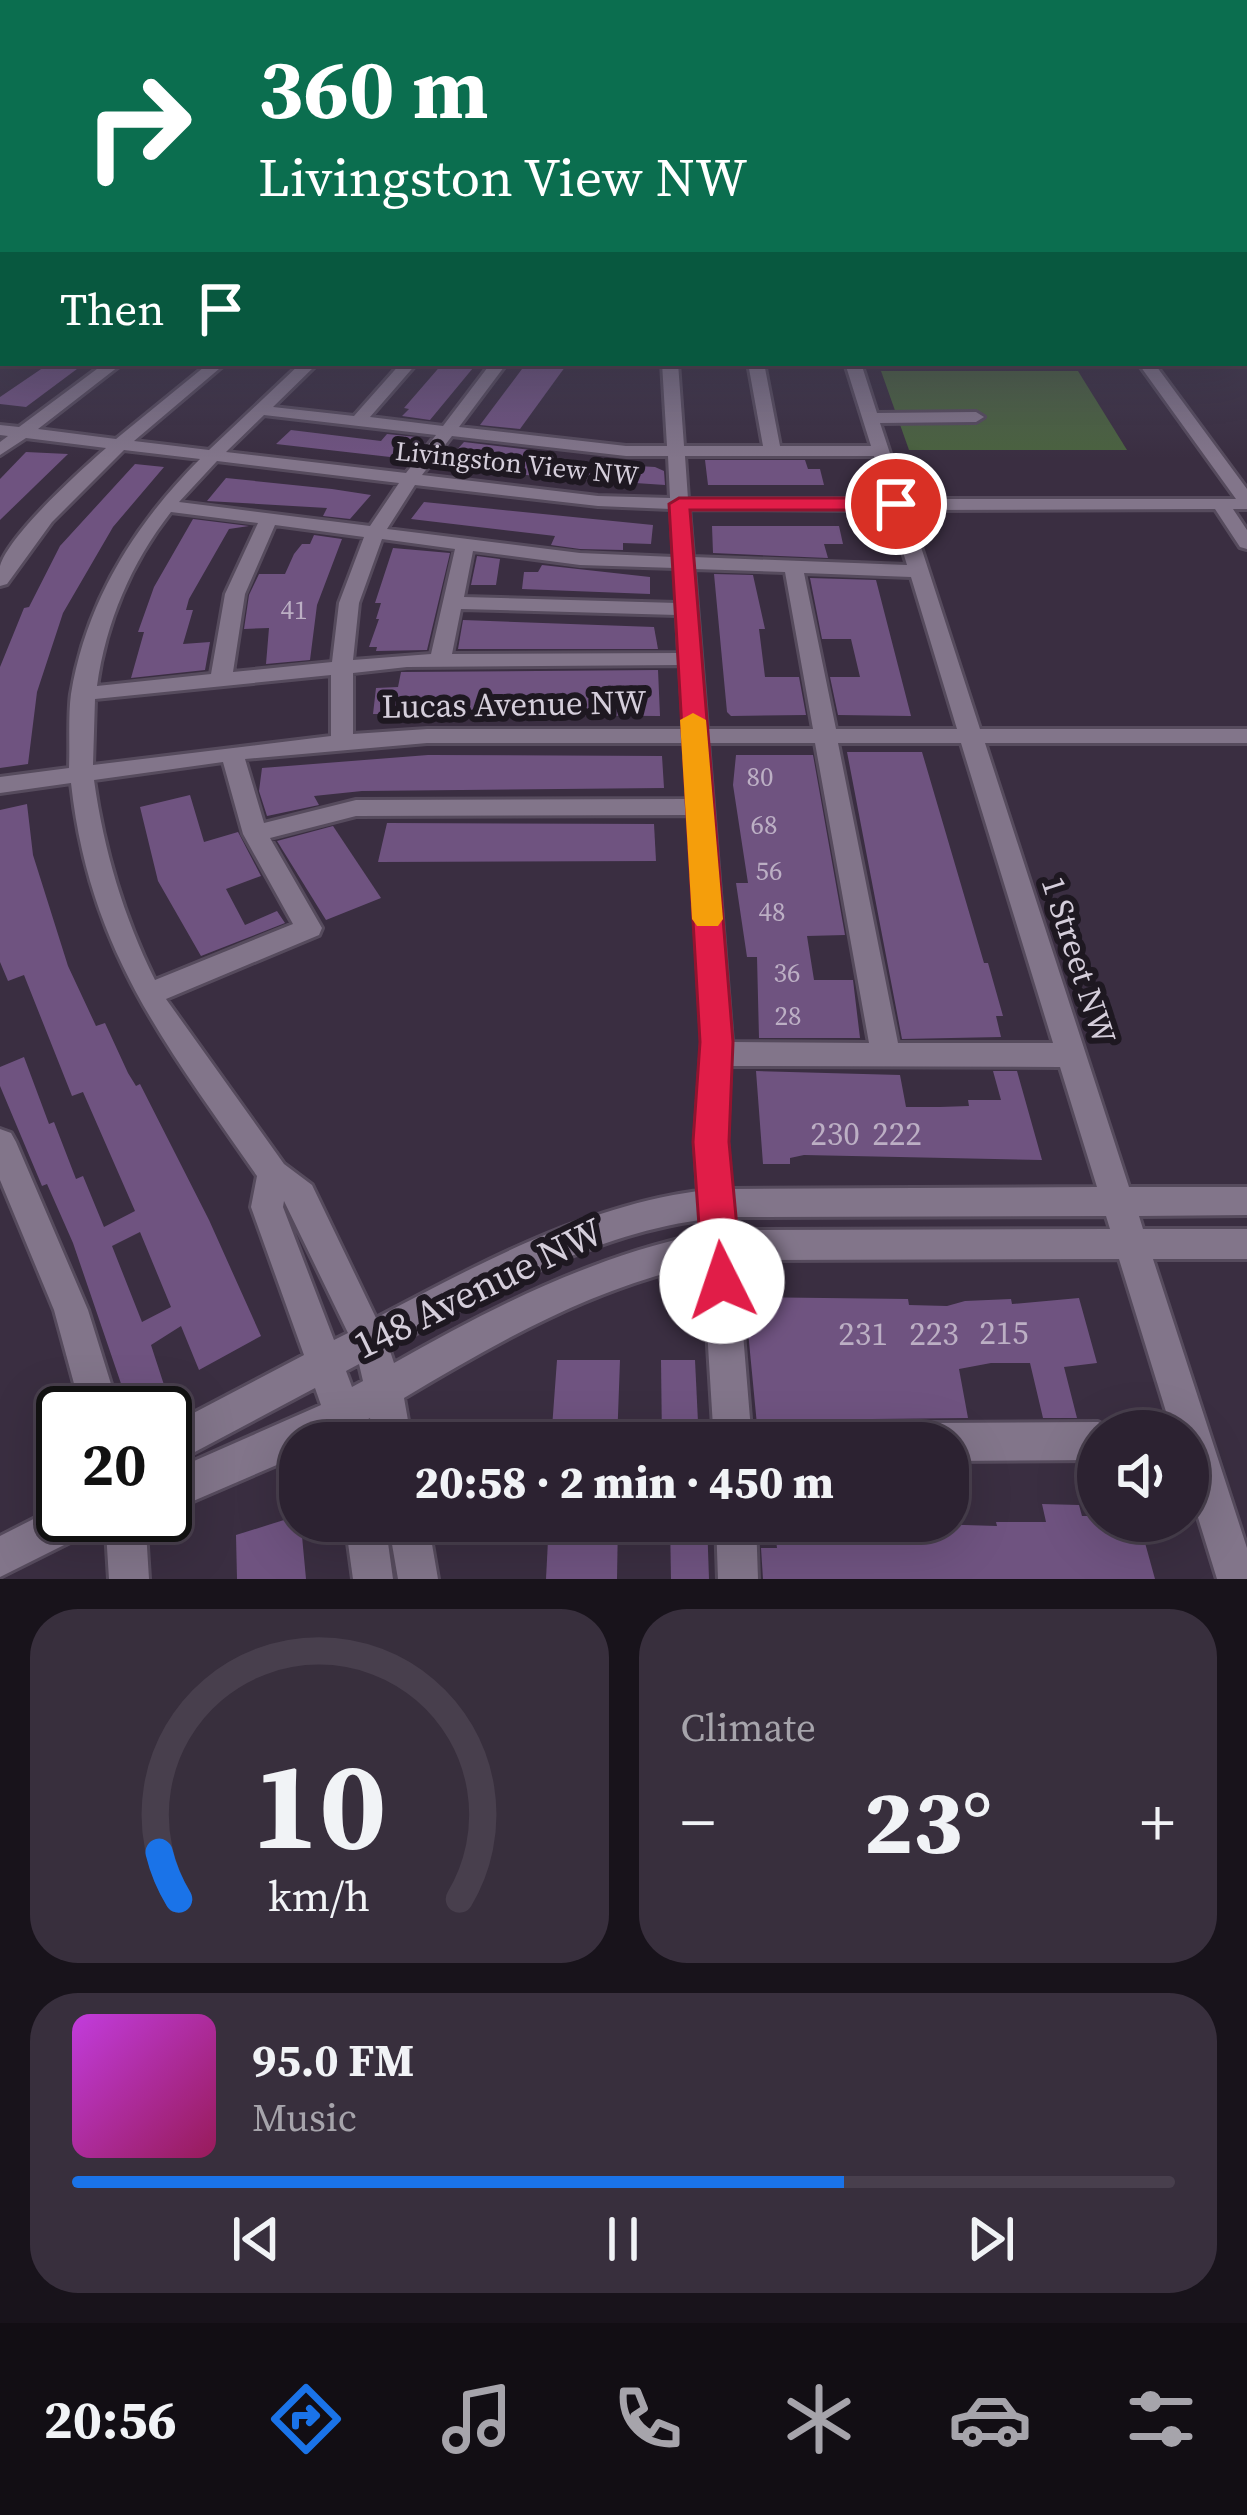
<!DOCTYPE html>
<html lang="en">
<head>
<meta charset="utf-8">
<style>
  body { margin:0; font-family:"Source Serif 4",serif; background:#382f3d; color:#f1f3f6; height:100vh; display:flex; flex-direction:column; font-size:45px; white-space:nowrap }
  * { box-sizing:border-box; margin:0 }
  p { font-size:39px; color:#a6a4ab }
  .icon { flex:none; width:66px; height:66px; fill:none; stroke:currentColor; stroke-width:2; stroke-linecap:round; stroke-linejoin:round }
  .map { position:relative; height:1579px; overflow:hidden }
  .side { display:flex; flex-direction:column; gap:30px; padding:30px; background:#18131b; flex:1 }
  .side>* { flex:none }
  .hud { position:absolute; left:0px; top:0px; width:1248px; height:366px; box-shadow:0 12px 48px #0002,0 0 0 3px #483f4d; background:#0b6e4f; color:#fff; overflow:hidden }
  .tools { position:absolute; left:1077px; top:1410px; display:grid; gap:24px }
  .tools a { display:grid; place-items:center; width:132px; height:132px; border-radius:50%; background:#2c2231; box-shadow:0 12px 48px #0002,0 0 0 3px #483f4d; font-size:60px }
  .speed { position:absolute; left:36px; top:1386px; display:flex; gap:24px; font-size:60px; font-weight:700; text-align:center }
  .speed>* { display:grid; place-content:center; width:156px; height:156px; border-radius:50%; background:#2c2231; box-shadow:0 12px 48px #0002,0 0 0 3px #483f4d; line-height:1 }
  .speed .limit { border:6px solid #111; border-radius:18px; background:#fff; color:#111 }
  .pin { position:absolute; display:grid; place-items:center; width:102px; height:102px; color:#fff; margin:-51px; border:6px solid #fff; border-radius:50%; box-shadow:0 3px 12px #0007 }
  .me { position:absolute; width:132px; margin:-66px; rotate:356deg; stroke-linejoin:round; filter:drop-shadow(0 0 9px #0008) }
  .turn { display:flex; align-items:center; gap:42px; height:252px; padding:0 60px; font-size:54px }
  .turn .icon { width:156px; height:156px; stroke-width:2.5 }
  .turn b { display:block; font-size:84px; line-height:102px }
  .then { display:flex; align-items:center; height:114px; padding:0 60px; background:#0003; gap:24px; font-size:45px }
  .big { font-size:90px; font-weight:800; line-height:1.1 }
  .side .widget { flex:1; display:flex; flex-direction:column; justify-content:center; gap:18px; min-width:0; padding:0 42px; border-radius:48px; background:#382f3d }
  .side .dial { align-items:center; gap:0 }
  .dial svg { height:312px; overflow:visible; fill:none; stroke:#483f4d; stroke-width:7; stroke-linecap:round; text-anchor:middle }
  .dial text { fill:#f1f3f6; stroke:none }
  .song { display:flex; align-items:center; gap:36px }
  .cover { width:144px; height:144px; border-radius:18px; background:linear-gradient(135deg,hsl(290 70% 55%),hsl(330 70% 35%)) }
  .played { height:12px; border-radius:6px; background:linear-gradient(90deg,#1a73e8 70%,#483f4d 70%) }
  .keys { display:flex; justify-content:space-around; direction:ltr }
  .heat { display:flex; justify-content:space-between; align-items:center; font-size:66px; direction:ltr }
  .side .tiles { flex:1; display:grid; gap:30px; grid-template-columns:1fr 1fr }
  .widget:last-child { grid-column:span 2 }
  .trip { position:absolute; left:279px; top:1422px; width:690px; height:120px; border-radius:48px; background:#2c2231; box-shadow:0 12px 48px #0002,0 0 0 3px #483f4d; font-weight:800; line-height:120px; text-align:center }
  .tab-bar { display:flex; height:192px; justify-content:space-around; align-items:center; background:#120e14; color:#a6a4ab }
  .tab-bar .icon { width:84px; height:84px }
  .tab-bar .on { color:#1a73e8 }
  .tab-bar b { font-size:54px; color:#f1f3f6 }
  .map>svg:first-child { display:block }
  .green { fill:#4a623f }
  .building { fill:#6f5380; fill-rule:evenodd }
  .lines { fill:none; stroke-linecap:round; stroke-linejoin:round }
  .minor-casing { stroke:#564b5d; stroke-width:6 }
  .minor { fill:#82758a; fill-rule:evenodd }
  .route { fill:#e11d48; stroke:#92132f; stroke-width:3 }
  .slow { fill:#f59e0b }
  .labels { text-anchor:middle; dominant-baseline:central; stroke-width:12; stroke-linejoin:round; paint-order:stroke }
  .far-street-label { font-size:27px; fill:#d5cedb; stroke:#1e1821 }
  .number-label { font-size:27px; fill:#bcafc4 }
  .street-label { font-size:33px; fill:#d5cedb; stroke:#1e1821 }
  .near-number-label { font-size:33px; fill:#bcafc4 }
  .near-street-label { font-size:39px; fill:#d5cedb; stroke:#1e1821 }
</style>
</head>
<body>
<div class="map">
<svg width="1247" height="1579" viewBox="0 0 1247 1579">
  <rect width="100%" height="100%" fill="#3a2e41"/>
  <!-- green -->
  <polygon class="green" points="881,371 1078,371 1127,450 909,450"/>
  <!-- building -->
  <g class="building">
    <polygon points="50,363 85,363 26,407 0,404 0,397"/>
    <polygon points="443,363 473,363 473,368 430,420 402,416 409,409 404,408"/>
    <polygon points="525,365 565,367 520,429 480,425"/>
    <polygon points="291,430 381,441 387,434 416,437 399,458 276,444"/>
    <polygon points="464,442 539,451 533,460 566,464 557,479 444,464"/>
    <polygon points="26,452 68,454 0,520 0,479"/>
    <polygon points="705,460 805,460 808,469 820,469 824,485 708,485"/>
    <polygon points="570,462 655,467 664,471 665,485 561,478"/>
    <polygon points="135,464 164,467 113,527 63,613 37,692 28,764 0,768 0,667 24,608 29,607 60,546"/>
    <polygon points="226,478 332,489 371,495 350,519 323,516 327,508 207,501"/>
    <polygon points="424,502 653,525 651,544 623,543 623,550 580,549 551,545 555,536 411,519"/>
    <polygon points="193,519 249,526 229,529 189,599 186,610 193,610 183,644 210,642 205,670 131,678 144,632 138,632 154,587"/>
    <polygon points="712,526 839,526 843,544 824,544 828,558 713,553"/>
    <polygon points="314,535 342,539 317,605 310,660 266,664 269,628 244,629 249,595 259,574 285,574 294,554 302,544 310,544"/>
    <polygon points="393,548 450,553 427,650 376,651 377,647 369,647 379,619 376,619 381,603 375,603"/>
    <polygon points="477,556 500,559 496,585 471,585"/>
    <polygon points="542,565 650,577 650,594 522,589 524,572 538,572"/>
    <polygon points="714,574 753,575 765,629 759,629 765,677 799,677 806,715 731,716 727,712"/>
    <polygon points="810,578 876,580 911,716 838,715 830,677 860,677 851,639 822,639"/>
    <polygon points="463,620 654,627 658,649 458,649"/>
    <polygon points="658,670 660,716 373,714 376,688 398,687 401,672"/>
    <polygon points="847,752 922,752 984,963 988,963 1003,1016 996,1016 1001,1037 902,1039"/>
    <polygon points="428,755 662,756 664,788 362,791 314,796 319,805 267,816 259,791 262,768"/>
    <polygon points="736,755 813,755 845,935 807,936 814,980 853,980 860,1038 759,1038 757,957 747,957 736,883 748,883 733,785"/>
    <polygon points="190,795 204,842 238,832 261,876 226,889 245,925 277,911 285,923 201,956 158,881 140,807"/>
    <path d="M27 804 33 855 68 966 96 1026 105 1023 128 1073 136 1086 140 1084 209 1220 261 1336 199 1370 181 1326 151 1345 165 1388 129 1407 73 1243 47 1184 42 1186 0 1086V1067L24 1057 49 1124 54 1122 76 1179 83 1176 104 1227 135 1211 83 1092 72 1096 24 975 8 981 0 962V810ZM140 1232 171 1307 142 1322 112 1246Z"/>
    <polygon points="387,823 654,824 656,861 378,862"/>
    <polygon points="333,826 381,898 326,920 277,841"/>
    <polygon points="756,1071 900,1075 906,1107 940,1107 969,1106 968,1100 1001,1100 993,1071 1017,1071 1042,1160 804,1155 790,1158 790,1164 763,1164"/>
    <polygon points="750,1297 908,1299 909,1305 947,1306 965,1301 1011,1299 1012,1304 1079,1298 1097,1363 1064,1367 1077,1418 1043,1418 1030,1363 991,1363 959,1369 968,1418 777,1420 757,1425 745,1300"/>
    <polygon points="557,1360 620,1360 617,1443 559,1443 557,1428 552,1428"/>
    <polygon points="661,1360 695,1360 699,1443 662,1443"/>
    <polygon points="1042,1504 1079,1505 1082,1516 1098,1516 1098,1521 1139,1521 1155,1579 763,1579 761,1548 777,1548 776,1540 902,1541 899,1523 997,1526 996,1522 1046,1522"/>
    <polygon points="300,1515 306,1579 237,1579 236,1535"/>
    <polygon points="549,1521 618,1521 617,1579 546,1579"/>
    <polygon points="670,1521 707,1521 709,1579 671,1579"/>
  </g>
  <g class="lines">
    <defs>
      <g id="minor">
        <polygon points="3,298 3,306 0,307 0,299"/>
        <path d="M105 363H123L38 429 116 439 209 363H226L134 441 209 450 301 363H318L273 407 354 416 401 363H417L370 417 443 426 491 363H507L459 427 626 446H667L662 363H678L684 446H763L748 363H764L780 446H871L845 363H861L877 413 976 412 984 417 976 422 880 423 905 499H1236L1138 363H1154L1247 489V509H1233L1247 530V549L1240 547 1215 509 909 510 980 729H1247V743H985L1129 1187H1247V1215L1139 1216 1143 1229H1247V1259H1153L1247 1548V1579H1217L1188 1485V1431H1172L1119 1259 737 1260 752 1443H714L703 1264C594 1287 499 1341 404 1398L412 1443H374L370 1418 363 1422 368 1443H300V1455L184 1505 165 1508V1428L304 1355 251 1207 257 1176C165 1043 89 950 71 783L0 793V777L69 768C70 744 68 716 71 694 86 602 135 524 200 459L124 450 52 522 7 584 0 586C0 579 0 572 0 566 9 535 81 470 106 448L26 438 0 455V442L8 436 0 435V425L19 427ZM264 415 436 435 406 473 226 452ZM452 436 626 456H668L670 498 598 496 422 475ZM685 456H874L887 499H688ZM217 461 399 483 370 526 179 502ZM415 485 598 506 671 509 674 557 580 553 387 529ZM689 509 890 510 907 565 693 557ZM171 512 258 523 225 594 211 674 97 686C106 622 131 563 171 512ZM275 525 364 537 339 603 332 662 233 672 245 594ZM382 539 455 549 431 654 353 660 359 603ZM473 551 580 565 675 568 677 603 464 597ZM694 569 785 572 813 729H707ZM804 573 911 577 957 729H836ZM461 609 677 615 679 653 452 654ZM680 665 684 729H427L353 734V673L407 667ZM331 675V736L93 765 95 699ZM427 743H685L688 799 356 800 264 823 245 759ZM708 743H815L869 1043 732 1042ZM838 743H961L1053 1043H898ZM223 762 243 834 293 924 155 980C123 915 104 851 94 780ZM689 815 702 1042 695 1141 698 1191C582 1207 479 1264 376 1318L312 1185 284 1164 166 999 319 935 322 928 270 838 356 816ZM730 1066 1060 1067 1097 1187 731 1189 727 1141ZM284 1201 348 1333 334 1340 283 1207ZM1106 1216 1110 1229 734 1230 733 1217ZM700 1220 701 1234C591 1257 491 1308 394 1363L389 1348C489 1294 587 1236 700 1220ZM359 1364 363 1381 352 1387 346 1371ZM315 1388 321 1405 178 1468 191 1454Z"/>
        <polygon points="0,1129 11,1133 16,1142 88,1310 120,1413 82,1413 54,1310 0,1180"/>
        <polygon points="1098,1422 1113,1431 1098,1431 1098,1460 948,1461 948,1443 758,1443 764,1430 777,1424"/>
        <polygon points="63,1504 63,1515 102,1515 96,1529 0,1577 0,1536"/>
        <polygon points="105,1515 145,1515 149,1579 109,1579"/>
        <polygon points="345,1521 385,1521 393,1579 353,1579"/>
        <polygon points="388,1521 428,1521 438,1579 398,1579"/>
        <polygon points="716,1521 756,1521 758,1579 718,1579"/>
      </g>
    </defs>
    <!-- minor casing -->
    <use href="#minor" class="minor-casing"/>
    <!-- minor -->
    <use href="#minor" class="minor"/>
  </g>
  <!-- sky -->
  <linearGradient id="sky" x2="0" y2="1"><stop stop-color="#201924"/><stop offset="0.52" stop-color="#4f4c65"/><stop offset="1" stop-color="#4f4c65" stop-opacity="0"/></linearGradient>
  <rect width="1247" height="459" fill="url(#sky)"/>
  <!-- route -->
  <polygon class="route" points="679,498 896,498 906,504 896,510 690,510 733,1042 729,1142 742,1281 736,1293 722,1299 708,1293 703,1281 693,1142 700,1042 669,504"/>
  <!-- slow -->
  <polygon class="slow" points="693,713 706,720 723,919 718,926 697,926 692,919 680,720"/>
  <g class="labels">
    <!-- far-street labels -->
    <g class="far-street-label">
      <text transform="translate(517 463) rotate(6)">Livingston View NW</text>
    </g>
    <!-- number labels -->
    <g class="number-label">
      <text x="294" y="609">41</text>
      <text x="760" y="776">80</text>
      <text x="764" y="824">68</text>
      <text x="769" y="870">56</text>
      <text x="772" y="911">48</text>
      <text x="787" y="972">36</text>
      <text x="788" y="1015">28</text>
    </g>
    <!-- street labels -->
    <g class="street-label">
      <text transform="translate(514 704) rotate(-1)">Lucas Avenue NW</text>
      <text transform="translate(1079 960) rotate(72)">1 Street NW</text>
    </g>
    <!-- near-number labels -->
    <g class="near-number-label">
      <text x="835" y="1133">230</text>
      <text x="897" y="1133">222</text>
      <text x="1004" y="1332">215</text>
      <text x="863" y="1333">231</text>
      <text x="934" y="1333">223</text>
    </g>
    <!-- near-street labels -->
    <g class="near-street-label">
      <text transform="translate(478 1288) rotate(-26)">148 Avenue NW</text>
    </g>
  </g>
</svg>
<div class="tools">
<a><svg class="icon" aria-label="sound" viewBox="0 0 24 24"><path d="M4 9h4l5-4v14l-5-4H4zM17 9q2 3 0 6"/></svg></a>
</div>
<div class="speed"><div class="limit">20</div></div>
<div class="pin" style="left:896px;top:504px;background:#d93025"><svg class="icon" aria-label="arrive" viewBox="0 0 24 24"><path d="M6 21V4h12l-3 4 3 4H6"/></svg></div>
<svg class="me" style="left:722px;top:1281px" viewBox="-20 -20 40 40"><circle r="19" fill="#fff"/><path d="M0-13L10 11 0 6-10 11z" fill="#e11d48"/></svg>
<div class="trip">20:58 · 2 min · 450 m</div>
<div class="hud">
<div class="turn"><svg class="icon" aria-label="right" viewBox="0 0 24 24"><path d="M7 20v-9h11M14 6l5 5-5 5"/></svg><div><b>360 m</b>Livingston View NW</div></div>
<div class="then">Then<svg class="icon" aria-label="arrive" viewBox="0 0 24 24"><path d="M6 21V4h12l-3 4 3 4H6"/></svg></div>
</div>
</div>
<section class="side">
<div class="tiles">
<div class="widget dial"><svg viewBox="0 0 100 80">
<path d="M14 69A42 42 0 1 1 86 69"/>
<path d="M14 69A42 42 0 0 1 9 57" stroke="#1a73e8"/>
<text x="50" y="56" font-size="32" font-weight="700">10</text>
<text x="50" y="72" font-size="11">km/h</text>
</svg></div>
<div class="widget"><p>Climate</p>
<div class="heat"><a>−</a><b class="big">23°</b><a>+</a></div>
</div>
<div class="widget">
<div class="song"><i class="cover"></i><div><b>95.0 FM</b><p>Music</p></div></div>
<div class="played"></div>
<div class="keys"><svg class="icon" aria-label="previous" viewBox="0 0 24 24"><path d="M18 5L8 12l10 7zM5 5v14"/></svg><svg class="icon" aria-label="pause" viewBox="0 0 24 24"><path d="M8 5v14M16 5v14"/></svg><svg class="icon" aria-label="next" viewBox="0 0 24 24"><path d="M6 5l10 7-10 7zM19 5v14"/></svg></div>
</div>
</div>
</section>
<nav class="tab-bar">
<b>20:56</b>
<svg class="icon on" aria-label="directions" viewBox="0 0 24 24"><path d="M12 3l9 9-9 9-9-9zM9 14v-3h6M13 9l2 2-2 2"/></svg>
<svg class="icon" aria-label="music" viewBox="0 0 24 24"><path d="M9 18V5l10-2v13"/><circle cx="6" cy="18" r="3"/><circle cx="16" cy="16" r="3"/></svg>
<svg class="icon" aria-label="phone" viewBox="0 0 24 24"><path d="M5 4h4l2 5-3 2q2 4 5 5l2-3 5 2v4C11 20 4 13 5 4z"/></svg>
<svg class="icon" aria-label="climate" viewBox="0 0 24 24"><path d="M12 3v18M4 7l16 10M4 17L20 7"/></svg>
<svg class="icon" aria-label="car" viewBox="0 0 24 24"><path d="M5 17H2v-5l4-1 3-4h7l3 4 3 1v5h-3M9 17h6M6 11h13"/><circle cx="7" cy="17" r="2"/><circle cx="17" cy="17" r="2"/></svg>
<svg class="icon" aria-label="filters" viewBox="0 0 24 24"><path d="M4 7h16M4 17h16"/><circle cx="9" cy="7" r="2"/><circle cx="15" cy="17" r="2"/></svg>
</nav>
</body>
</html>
